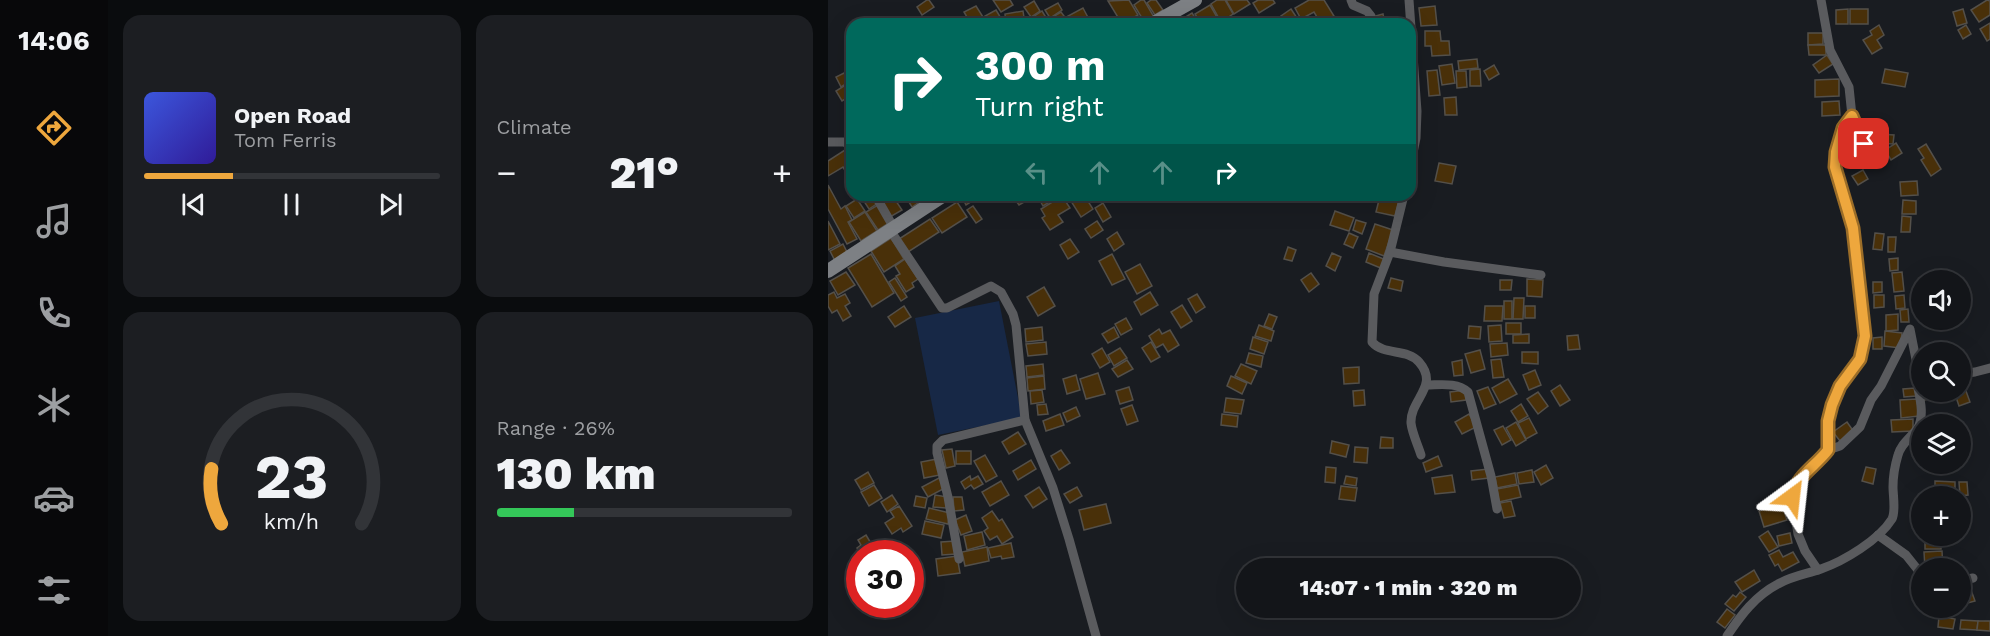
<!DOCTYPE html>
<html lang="en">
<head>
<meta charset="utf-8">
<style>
  body { margin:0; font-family:"Work Sans",sans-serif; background:#1c1e22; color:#f1f3f6; height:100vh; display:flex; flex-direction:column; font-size:22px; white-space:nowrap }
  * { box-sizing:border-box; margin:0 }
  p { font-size:20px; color:#9d9fa2 }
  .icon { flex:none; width:33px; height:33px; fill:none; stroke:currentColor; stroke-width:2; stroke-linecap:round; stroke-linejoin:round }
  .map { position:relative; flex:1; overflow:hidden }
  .drawer { display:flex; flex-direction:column; gap:15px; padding:15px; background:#0a0c0e; width:720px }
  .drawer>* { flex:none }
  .guide { position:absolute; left:18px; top:18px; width:570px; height:183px; border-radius:18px; box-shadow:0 6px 24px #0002,0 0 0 2px #323438; background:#00695c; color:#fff; overflow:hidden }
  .buttons { position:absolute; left:1083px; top:270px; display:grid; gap:12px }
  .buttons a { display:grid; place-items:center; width:60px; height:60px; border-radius:50%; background:#131519; box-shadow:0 6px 24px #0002,0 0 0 2px #323438; font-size:30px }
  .speed { position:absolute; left:18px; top:540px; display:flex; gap:12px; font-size:30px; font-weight:700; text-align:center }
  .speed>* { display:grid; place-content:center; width:78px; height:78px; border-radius:50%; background:#131519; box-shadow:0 6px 24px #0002,0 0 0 2px #323438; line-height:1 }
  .speed .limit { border:9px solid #d22; background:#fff; color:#111 }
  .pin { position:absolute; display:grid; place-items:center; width:51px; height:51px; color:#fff; margin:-26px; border-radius:12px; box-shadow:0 3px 9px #0006 }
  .me { position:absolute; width:66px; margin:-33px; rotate:30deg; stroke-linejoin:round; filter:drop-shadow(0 0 4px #0008) }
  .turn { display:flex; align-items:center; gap:21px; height:126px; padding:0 30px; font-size:27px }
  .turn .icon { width:78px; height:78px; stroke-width:2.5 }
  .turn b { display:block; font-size:42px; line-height:51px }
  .lanes { display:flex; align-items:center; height:57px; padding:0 30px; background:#0003; justify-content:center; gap:30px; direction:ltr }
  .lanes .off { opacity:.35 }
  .big { font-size:45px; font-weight:800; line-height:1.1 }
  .drawer .widget { flex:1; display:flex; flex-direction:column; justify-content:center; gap:9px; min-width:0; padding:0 21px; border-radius:18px; background:#1c1e22 }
  .drawer .dial { align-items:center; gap:0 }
  .dial svg { height:156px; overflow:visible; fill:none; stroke:#323438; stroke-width:7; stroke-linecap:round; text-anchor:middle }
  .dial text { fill:#f1f3f6; stroke:none }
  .song { display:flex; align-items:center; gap:18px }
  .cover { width:72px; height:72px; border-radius:9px; background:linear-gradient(135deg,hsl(230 70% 55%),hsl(250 70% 35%)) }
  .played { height:6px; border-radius:3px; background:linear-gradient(90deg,#eea73d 30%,#323438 30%) }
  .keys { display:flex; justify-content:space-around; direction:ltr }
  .heat { display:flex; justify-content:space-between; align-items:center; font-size:33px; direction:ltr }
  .charge { height:9px; border-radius:4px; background:linear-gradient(90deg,#34c759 26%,#323438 0) }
  .drawer .tiles { flex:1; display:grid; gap:15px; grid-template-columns:repeat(2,1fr) }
  .trip { position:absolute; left:408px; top:558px; width:345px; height:60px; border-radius:30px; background:#131519; box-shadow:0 6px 24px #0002,0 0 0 2px #323438; font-weight:800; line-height:60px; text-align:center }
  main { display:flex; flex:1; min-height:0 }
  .dock { display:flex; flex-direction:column; width:108px; justify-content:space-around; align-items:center; background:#08080a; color:#9d9fa2 }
  .dock .icon { width:42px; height:42px }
  .dock .current { color:#eea73d }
  .dock b { font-size:27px; color:#f1f3f6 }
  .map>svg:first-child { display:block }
  .green { fill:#172846 }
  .building { fill:#493009; stroke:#54504a; stroke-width:1.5 }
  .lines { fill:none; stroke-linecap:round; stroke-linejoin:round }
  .minor { stroke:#5a5b5e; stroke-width:9 }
  .secondary { stroke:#7d8084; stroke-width:14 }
  .route-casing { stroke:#9b6d28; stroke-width:15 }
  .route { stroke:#eea73d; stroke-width:10 }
</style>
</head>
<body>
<main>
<nav class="dock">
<b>14:06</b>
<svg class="icon current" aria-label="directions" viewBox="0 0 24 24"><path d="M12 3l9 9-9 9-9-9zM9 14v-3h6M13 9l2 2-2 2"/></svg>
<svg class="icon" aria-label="music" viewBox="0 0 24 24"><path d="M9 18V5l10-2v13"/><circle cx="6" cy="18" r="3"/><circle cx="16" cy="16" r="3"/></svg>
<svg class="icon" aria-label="phone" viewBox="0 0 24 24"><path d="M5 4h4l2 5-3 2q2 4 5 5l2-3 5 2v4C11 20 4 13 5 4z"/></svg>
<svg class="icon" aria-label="climate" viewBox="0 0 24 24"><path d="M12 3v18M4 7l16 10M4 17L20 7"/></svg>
<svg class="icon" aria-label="car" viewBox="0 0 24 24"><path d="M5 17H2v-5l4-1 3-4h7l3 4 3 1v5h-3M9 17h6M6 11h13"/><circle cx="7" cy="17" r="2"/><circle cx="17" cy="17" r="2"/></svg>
<svg class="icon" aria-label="filters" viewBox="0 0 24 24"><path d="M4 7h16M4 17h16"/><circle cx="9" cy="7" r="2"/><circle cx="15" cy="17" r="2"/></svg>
</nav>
<section class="drawer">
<div class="tiles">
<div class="widget">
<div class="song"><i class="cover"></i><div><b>Open Road</b><p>Tom Ferris</p></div></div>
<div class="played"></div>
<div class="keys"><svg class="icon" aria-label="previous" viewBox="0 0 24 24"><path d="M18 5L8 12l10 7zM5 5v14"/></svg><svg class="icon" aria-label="pause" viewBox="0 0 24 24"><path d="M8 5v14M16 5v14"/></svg><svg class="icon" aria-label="next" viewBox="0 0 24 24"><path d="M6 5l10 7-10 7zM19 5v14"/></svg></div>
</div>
<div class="widget"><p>Climate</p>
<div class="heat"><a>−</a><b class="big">21°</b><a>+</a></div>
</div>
<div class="widget dial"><svg viewBox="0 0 100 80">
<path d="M14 69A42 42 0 1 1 86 69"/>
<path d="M14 69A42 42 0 0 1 9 41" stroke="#eea73d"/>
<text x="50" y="56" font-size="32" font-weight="700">23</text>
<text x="50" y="72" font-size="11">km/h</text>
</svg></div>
<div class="widget"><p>Range · 26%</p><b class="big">130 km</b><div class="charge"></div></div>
</div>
</section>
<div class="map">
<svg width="1162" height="636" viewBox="0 0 1162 636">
  <rect width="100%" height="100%" fill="#191c21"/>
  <!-- green -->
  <polygon class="green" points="171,301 194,418 110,435 87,318"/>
  <!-- building -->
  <g class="building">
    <polygon points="99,0 101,0 106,7 94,15 89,7"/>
    <polygon points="165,0 182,0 185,5 173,12"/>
    <polygon points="301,0 310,15 294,24 280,1"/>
    <polygon points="313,0 316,0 326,17 317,23 306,5"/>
    <polygon points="323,0 328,0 335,10 327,15 319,3"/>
    <polygon points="389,0 397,0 405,14 393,22 383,4"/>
    <polygon points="398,0 419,0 422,4 406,14"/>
    <polygon points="430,0 445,0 447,3 431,13 425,3"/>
    <polygon points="481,0 496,0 506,16 493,24 486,12 473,19 467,8"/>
    <polygon points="1159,0 1162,1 1162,15 1151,22 1143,10"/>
    <polygon points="206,1 212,11 203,17 196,7"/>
    <polygon points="230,3 234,10 222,18 217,10"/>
    <polygon points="382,5 393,24 373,24 367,14"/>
    <polygon points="148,6 155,17 143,24 136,12"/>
    <polygon points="607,6 609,25 593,26 591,8"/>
    <polygon points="255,8 263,23 244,24 240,16"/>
    <polygon points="463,9 471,21 466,24 458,24 453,16"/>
    <polygon points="1020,9 1020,24 1008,24 1008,10"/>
    <rect x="1022" y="9" width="18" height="15"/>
    <polygon points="1135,9 1139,23 1129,26 1125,12"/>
    <polygon points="168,10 174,20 168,24 161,24 157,16"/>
    <polygon points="195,11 197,24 178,24 177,14"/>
    <polygon points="214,11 222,24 206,24 202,19"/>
    <polygon points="233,12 239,20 232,24 226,24 223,18"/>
    <polygon points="364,13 371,24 360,24 356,18"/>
    <polygon points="555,14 557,24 541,24 540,18"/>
    <polygon points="1162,23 1162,39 1159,41 1152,29"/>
    <polygon points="1051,25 1056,35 1049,40 1054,48 1044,54 1035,40 1044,35 1042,31"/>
    <polygon points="1138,25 1143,34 1135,39 1130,30"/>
    <polygon points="597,31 612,31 613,41 621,41 622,55 604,56 603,46 597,46"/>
    <polygon points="980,33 995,33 995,44 980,45"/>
    <polygon points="980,45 998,45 998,55 981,55"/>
    <polygon points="999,55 1005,64 991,73 985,65"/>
    <polygon points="649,59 650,68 631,70 630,61"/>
    <polygon points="624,64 627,83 614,85 611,66"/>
    <polygon points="666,65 671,74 661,80 656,71"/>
    <polygon points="652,69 653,86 642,86 642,70"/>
    <polygon points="1057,69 1080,73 1077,87 1054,83"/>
    <polygon points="609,70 612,95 601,96 599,71"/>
    <polygon points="628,71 638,71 639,87 629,88"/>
    <polygon points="16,73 21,82 13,87 8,77"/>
    <polygon points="1011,79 1011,96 987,97 987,80"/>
    <polygon points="19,84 24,95 14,101 8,91"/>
    <polygon points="628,97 629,115 617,115 616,98"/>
    <polygon points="1011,101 1012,115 994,116 994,102"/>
    <polygon points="1052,134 1066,135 1065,144 1051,143"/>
    <polygon points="1068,143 1074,153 1063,160 1057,150"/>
    <polygon points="1098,144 1113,169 1103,176 1093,160 1096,158 1090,149"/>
    <polygon points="20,148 24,154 24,182 15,167 0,176 0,161"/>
    <polygon points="611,163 628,166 624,184 607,181"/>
    <polygon points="1035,170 1040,179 1030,185 1024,176"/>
    <polygon points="1089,181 1090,195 1073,196 1072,182"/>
    <polygon points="0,185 13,209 17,206 24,220 20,222 29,239 19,244 0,209"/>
    <polygon points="32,195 45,195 50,203 41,209"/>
    <polygon points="50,195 64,195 74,210 62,217"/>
    <polygon points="80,195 89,195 93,201 84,207 77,196"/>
    <polygon points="133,195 154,195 138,205"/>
    <polygon points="184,195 204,195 205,197 191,205"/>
    <polygon points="213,195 222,195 225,200 215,206 210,197"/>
    <polygon points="245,195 256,195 265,209 253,217 241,198"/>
    <polygon points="234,196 242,208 230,215 235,222 222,230 214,218 217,216 213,209"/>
    <polygon points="552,196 571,201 567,216 548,212"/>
    <polygon points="29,199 37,211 26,218 18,206"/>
    <polygon points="1075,200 1088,201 1088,214 1074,214"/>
    <polygon points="129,202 139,217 114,233 104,218"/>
    <polygon points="275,203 283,217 275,222 267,208"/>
    <polygon points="50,205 61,223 50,230 38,212"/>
    <polygon points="145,206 154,219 148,223 139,210"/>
    <polygon points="507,211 526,218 521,231 502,225"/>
    <polygon points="37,212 49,231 33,241 21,222"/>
    <polygon points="1074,216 1083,217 1082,232 1073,232"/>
    <polygon points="102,219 111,232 80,252 71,239"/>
    <polygon points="528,220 538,223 534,234 525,230"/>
    <polygon points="0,221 12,244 0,250"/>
    <polygon points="269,221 275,230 263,238 257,229"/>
    <polygon points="547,224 565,230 556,256 538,249"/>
    <polygon points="289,232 296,244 286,251 279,239"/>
    <polygon points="521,233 530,237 525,248 516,244"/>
    <polygon points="1047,233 1056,234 1054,250 1045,249"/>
    <polygon points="1060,237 1068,237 1067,252 1060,252"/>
    <polygon points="63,238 76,259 56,272 43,251"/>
    <polygon points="242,239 251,252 240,259 232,245"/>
    <polygon points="15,244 20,254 7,261 2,251"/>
    <polygon points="460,247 468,250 464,261 456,259"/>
    <polygon points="504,253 513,257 507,271 498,266"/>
    <polygon points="541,253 558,260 555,269 538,262"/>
    <polygon points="43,254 66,293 44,307 20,268"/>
    <polygon points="284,254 297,279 284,285 271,261"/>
    <polygon points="1070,258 1070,270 1062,271 1061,259"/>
    <polygon points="77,259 90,279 84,283 86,287 78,292 68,276 72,274 67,266"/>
    <polygon points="312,264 324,286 309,294 297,272"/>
    <polygon points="18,272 27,285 10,295 2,281"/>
    <polygon points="1074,272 1076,291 1066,292 1064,273"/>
    <polygon points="483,273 491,284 481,292 473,280"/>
    <polygon points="67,278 79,297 73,301 61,282"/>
    <polygon points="563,278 575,281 573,291 560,288"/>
    <polygon points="699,279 715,280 714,297 699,296"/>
    <polygon points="672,280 684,280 683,290 672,290"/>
    <polygon points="1045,282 1054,282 1054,292 1045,293"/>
    <polygon points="216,287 227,306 210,316 199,297"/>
    <polygon points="6,292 9,298 17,294 22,303 17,306 23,316 15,321 9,310 4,313 0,306 0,295"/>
    <polygon points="322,292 330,305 313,315 306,302"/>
    <polygon points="369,294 377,307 368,313 360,299"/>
    <polygon points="1046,295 1056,295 1056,307 1046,308"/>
    <polygon points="1076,295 1077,308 1068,309 1067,296"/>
    <polygon points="686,298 696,298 695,319 685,319"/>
    <rect x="676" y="301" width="8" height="18"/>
    <polygon points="354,305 364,321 353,328 343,312"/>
    <polygon points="76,306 83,317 67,327 60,317"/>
    <polygon points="657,306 675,306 674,321 656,321"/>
    <rect x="697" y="306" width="10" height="12"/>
    <polygon points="1080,309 1081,322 1073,322 1072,310"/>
    <polygon points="441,314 449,317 444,329 436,326"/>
    <polygon points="1070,314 1070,330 1058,331 1058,315"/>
    <polygon points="298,318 304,329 293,335 287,324"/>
    <rect x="678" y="323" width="15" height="11"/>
    <polygon points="431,325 446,331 443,341 427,336"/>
    <polygon points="673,325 674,341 661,342 660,326"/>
    <polygon points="641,326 653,327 652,339 640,338"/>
    <polygon points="214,327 215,340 198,342 197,329"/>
    <polygon points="286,327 291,337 280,343 274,334"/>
    <polygon points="331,329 334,334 342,330 351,345 340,352 335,344 328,348 321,336"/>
    <polygon points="1057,331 1074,333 1072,348 1056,346"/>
    <polygon points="701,334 701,343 685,343 685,335"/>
    <polygon points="750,335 752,349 740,350 739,336"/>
    <polygon points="425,337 440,342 436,354 422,349"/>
    <polygon points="1054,337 1054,349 1045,349 1045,338"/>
    <polygon points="218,342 219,354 200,356 198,344"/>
    <polygon points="323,342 332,357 323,362 314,348"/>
    <polygon points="679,343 680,355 663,357 662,344"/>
    <polygon points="274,348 282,362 272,368 264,354"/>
    <polygon points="292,348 299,358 286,366 280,355"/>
    <polygon points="652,350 657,369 643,373 637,354"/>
    <polygon points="694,352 710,352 710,364 694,363"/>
    <polygon points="421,353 435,356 433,367 418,363"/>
    <polygon points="673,359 676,377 665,378 663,360"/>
    <polygon points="299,360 305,369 290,377 284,369"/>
    <polygon points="634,360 635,375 626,376 624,362"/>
    <polygon points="215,364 216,375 199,377 198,366"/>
    <polygon points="413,364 429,371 423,384 407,376"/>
    <polygon points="531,367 531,383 516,384 515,368"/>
    <polygon points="707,370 713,385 701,390 695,375"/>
    <polygon points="270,373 277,394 258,399 252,379"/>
    <polygon points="248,375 252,390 239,394 235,379"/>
    <polygon points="216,376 217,389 200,391 199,378"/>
    <polygon points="403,376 419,383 414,394 399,386"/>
    <polygon points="680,379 689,394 672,403 664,388"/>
    <polygon points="1134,380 1142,402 1131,406 1128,397 1115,401 1111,392 1132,392 1132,381"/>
    <polygon points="732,385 742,400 732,406 723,391"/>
    <polygon points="301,387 305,400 292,404 288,391"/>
    <polygon points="660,387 668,404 656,409 649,391"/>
    <polygon points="1087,388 1088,396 1076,397 1075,389"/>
    <polygon points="214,390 216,402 203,404 202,391"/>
    <polygon points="536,390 537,405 526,406 525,391"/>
    <polygon points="638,390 638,400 623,402 622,392"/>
    <polygon points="710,392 720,406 710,414 699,399"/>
    <polygon points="1094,392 1110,392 1110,397 1096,400"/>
    <polygon points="398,398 416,400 413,414 396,412"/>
    <polygon points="1089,399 1091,416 1073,418 1072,400"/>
    <polygon points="218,404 220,414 210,415 209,405"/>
    <polygon points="693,404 700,416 690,422 683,411"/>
    <polygon points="304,405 310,421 299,425 293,409"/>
    <polygon points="248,407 252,416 239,422 235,413"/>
    <polygon points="232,414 236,425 218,431 215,421"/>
    <polygon points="394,414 410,416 409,427 393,425"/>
    <polygon points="641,414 648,427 634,434 627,422"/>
    <polygon points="701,418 709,433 698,439 690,423"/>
    <polygon points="1085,419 1085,431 1064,432 1063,420"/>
    <polygon points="688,422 698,440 688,446 678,428"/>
    <polygon points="1019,422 1026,432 1012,441 1005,432"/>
    <polygon points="675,426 683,440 674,445 666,430"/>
    <polygon points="190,432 198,444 181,454 174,442"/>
    <polygon points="553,437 565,438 565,448 552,448"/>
    <polygon points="504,441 521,445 518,457 502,453"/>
    <polygon points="527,447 540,448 539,463 526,462"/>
    <polygon points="124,449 127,466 118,468 114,450"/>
    <polygon points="233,450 242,463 231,470 223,456"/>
    <rect x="128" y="451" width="15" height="13"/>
    <polygon points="157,455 169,476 158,482 146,461"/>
    <polygon points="610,456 614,466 598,472 595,463"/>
    <polygon points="109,459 112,475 96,478 93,462"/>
    <polygon points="203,460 208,469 190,480 185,471"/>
    <polygon points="718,465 725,478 713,485 706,472"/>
    <polygon points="498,467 508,468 507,483 497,482"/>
    <polygon points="1038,467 1048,469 1045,484 1034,481"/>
    <polygon points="660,469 661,478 644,480 643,471"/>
    <polygon points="704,470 706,482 691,484 689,473"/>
    <polygon points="40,472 46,483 33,490 27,480"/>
    <polygon points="687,473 689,484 669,488 667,477"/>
    <polygon points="624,475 627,492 607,494 604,478"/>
    <polygon points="142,476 143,480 150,476 155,484 146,489 143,485 137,489 133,482"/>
    <polygon points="518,476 529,478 528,486 516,484"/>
    <polygon points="111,478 117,488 100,497 94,487"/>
    <polygon points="173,481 181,495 162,506 154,492"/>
    <polygon points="1107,481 1127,482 1127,496 1107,495"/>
    <polygon points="1131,482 1139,482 1140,495 1132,496"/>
    <polygon points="46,485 54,498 41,506 33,492"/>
    <polygon points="690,485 693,497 671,502 669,489"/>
    <polygon points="513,486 529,488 527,501 511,499"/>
    <polygon points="211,487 219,499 205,508 197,496"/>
    <polygon points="249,487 254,496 242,503 236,494"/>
    <polygon points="64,495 70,504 59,512 53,502"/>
    <polygon points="107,495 120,497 118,508 105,507"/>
    <polygon points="88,496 99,498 97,508 86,506"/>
    <polygon points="125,497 134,497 136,510 126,511"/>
    <polygon points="683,501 687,516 676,518 672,503"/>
    <polygon points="278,504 283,523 256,530 251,510"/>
    <polygon points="954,504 959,520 936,527 931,511"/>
    <polygon points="71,506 84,526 75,532 73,528 64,534 57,523 66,517 62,511"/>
    <polygon points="101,508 122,513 120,524 98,519"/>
    <polygon points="164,511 171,521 174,519 185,537 174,544 169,536 162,540 156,531 160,528 154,518"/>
    <polygon points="138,515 144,531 133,535 127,520"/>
    <polygon points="97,521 116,525 113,538 94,534"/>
    <polygon points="940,531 950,547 941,552 931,537"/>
    <polygon points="154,532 157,545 139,550 136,536"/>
    <polygon points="962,533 964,543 951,546 949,536"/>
    <polygon points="38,535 47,550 41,554 32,554 29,548 33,545 30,540"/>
    <polygon points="1113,539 1113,549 1097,549 1097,540"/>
    <polygon points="127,541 128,554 114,555 113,542"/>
    <polygon points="183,543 186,557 174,559 173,556 163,558 160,548"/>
    <polygon points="159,547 161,561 137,566 134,552"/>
    <polygon points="951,550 955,557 965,552 971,562 954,571 950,564 947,566 941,555"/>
    <polygon points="1114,551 1115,568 1097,568 1096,552"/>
    <polygon points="129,556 132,573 110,576 108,559"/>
    <polygon points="926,570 932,581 914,592 907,582"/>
    <polygon points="1143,590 1147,601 1132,605 1132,594"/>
    <polygon points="912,592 918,597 906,611 897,604 905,595 908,597"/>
    <polygon points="899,609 907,615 897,628 889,622"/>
    <polygon points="1111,616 1127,619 1125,629 1110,627"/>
    <polygon points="1133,620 1150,621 1149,630 1132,629"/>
    <polygon points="1150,621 1162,621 1162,631 1149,630"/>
  </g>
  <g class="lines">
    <!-- minor -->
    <g class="minor">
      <polyline points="523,0 525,5 539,11 543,16"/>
      <polyline points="581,0 589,111 588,138 582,167"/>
      <polyline points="1024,116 1042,161"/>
      <polyline points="0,142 17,142 24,148"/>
      <polyline points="47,195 66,228"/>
      <path d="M576 195 562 252 546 294 544 342C556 356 579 348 591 362 612 386 582 399 583 423 584 433 590 445 593 455"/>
      <polyline points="62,230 114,308 119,308 163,286 173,292 185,314 188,325 197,420 225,488 241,539 268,636"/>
      <polyline points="562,252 616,262 713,275"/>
      <polyline points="1132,374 1147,372 1162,368"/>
      <path d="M599 385C612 385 629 382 640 392L663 476 669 509"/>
      <polyline points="1000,450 1012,446 1032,427 1043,400 1053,386 1082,329 1092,380"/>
      <polyline points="1050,535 1078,555 1094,575"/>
      <polyline points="131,559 120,497 109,453 109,446 115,440 197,420"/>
      <polyline points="990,570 977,551 970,534 964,497 967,486 975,475 1000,450 1000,421 1004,405 1012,386 1032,359 1037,337 1025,228 1007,167 1008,152 1015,128 1024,116 1021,87 1002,50 993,0"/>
      <polyline points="1132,581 1145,578"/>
      <path d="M899 636C913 615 927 596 950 584 964 576 979 574 993 569 1016 561 1051 540 1064 519 1068 511 1065 496 1065 487 1065 477 1067 465 1070 455 1073 444 1082 438 1089 429 1097 417 1092 398 1089 384L1094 379"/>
    </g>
    <!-- secondary -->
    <g class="secondary">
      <polyline points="324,24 367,0"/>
      <polyline points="0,271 116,195"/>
    </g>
  </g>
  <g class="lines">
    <defs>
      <path id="route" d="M964 497C969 475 987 467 1000 450V421L1004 405 1012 386 1032 359 1037 336 1025 228 1007 167 1008 152 1015 128 1024 116 1036 144"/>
    </defs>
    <!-- route casing -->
    <use href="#route" class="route-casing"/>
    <!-- route -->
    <use href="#route" class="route"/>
  </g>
</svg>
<div class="buttons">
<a><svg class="icon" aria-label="sound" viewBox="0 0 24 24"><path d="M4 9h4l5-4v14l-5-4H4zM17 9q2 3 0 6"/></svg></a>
<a><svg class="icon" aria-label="search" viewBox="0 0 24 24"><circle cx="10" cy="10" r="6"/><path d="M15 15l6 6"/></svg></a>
<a><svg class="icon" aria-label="layers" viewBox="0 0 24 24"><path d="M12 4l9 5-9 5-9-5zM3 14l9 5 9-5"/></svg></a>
<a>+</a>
<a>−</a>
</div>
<div class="speed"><div class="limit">30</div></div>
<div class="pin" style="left:1036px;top:144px;background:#d93025"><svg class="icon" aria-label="arrive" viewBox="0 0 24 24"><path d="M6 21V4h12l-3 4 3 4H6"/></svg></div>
<svg class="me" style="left:964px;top:497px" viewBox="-20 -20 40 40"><path d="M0-17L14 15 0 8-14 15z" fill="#eea73d" stroke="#fff" stroke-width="4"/></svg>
<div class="trip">14:07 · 1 min · 320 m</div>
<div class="guide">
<div class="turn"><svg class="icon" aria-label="right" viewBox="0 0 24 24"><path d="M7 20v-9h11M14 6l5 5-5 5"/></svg><div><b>300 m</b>Turn right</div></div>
<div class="lanes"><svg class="icon off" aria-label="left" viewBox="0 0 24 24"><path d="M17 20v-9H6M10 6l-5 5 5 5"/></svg><svg class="icon off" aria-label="ahead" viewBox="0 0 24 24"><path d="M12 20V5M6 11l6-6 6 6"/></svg><svg class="icon off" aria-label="ahead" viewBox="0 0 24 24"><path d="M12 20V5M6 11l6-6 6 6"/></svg><svg class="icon" aria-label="right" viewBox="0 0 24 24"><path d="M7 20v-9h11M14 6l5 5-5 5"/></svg></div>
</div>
</div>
</main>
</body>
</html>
